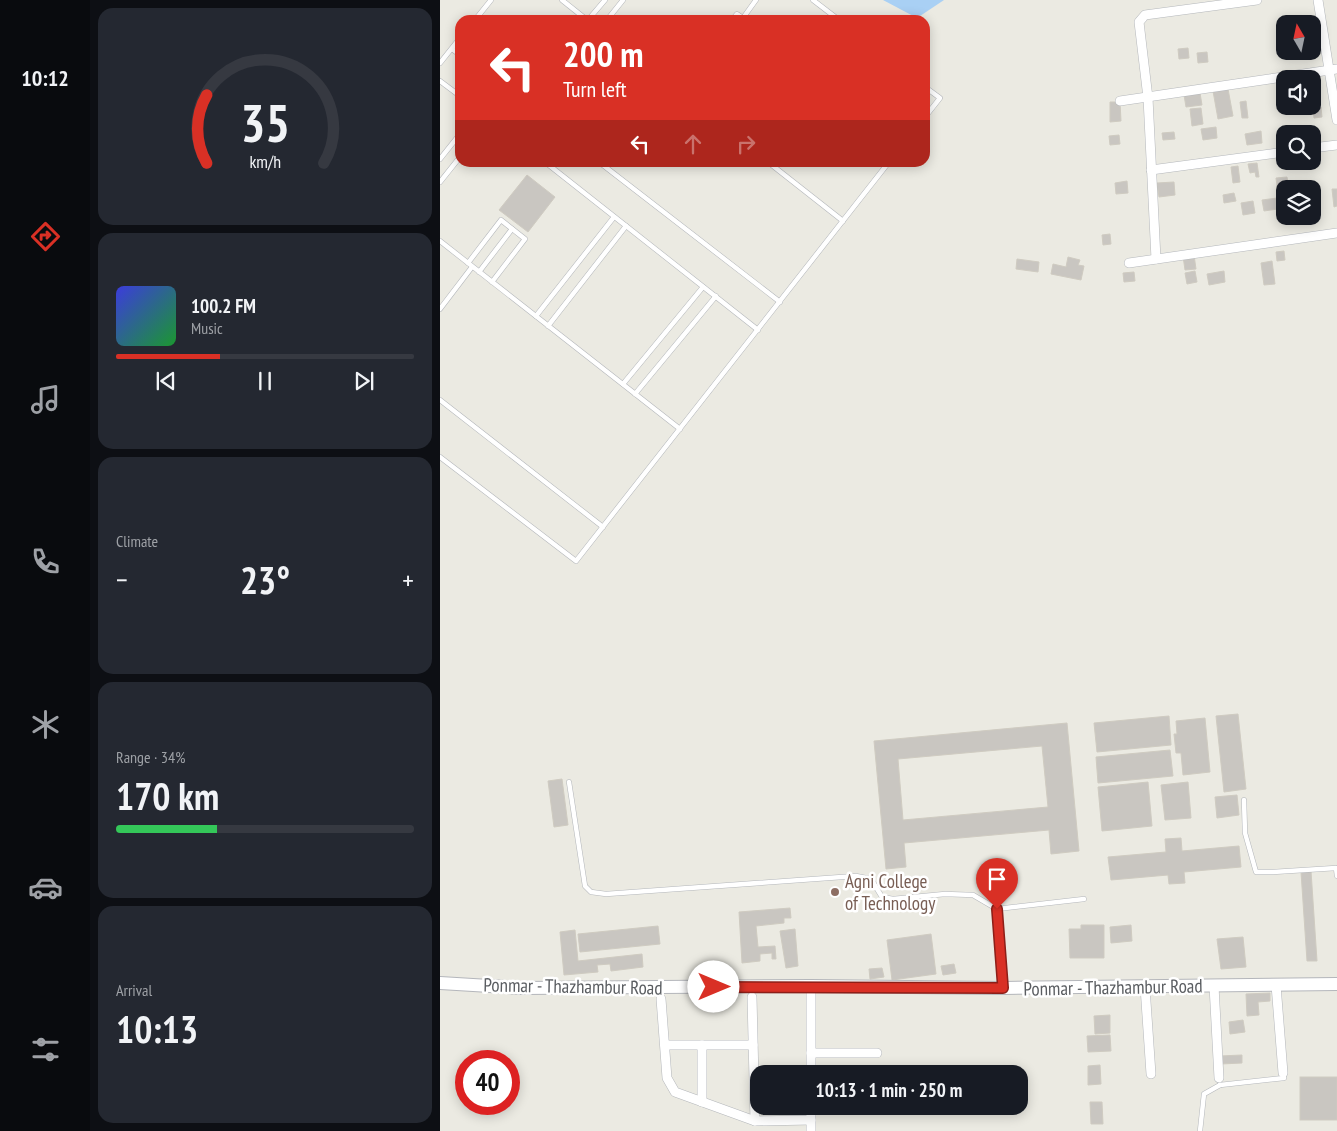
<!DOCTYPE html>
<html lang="en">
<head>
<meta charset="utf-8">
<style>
  body { margin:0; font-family:"PT Sans Narrow",sans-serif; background:#242831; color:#f1f3f6; height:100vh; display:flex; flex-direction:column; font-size:19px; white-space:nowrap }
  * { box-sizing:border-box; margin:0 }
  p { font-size:16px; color:#9ea1a6 }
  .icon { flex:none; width:28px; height:28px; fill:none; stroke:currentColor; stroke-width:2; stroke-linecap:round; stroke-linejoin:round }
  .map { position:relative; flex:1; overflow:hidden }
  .drawer { display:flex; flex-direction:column; gap:8px; padding:8px; background:#0d0f14; width:350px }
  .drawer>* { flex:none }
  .top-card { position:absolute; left:15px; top:15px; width:475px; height:152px; border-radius:15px; box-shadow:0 2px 12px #0003; background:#d93025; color:#fff; overflow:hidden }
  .needle { width:32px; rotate:351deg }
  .fabs { position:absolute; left:836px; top:15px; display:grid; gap:10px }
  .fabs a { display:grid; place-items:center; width:45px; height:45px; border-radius:10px; background:#171b24; box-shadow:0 2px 12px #0003; font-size:25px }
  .speed { position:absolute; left:15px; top:1050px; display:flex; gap:10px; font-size:25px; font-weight:700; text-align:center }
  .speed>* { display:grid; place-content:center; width:65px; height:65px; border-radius:50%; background:#171b24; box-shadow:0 2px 12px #0003; line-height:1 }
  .speed .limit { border:8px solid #d22; background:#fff; color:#111 }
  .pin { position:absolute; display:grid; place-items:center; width:42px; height:42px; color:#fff; margin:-51px -21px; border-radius:50% 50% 50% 0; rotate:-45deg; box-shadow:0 0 5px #0007 }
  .pin .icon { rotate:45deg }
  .me { position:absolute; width:55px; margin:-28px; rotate:90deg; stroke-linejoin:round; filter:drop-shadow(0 0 4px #0008) }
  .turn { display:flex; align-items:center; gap:18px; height:105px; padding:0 25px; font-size:22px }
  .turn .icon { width:65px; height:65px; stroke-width:2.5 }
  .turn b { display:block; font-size:35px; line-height:42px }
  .lanes { display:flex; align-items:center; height:48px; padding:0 25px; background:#0003; justify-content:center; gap:25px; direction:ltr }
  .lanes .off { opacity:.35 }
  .big { font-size:38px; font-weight:700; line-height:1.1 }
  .drawer .card { flex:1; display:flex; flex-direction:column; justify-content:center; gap:8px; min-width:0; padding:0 18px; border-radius:15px; background:#242831 }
  .drawer .dial { align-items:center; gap:0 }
  .dial svg { height:130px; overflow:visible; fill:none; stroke:#363941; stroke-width:7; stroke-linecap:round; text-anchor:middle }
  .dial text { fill:#f1f3f6; stroke:none }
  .song { display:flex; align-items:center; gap:15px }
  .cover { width:60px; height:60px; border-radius:8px; background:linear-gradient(135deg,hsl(240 70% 55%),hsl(130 70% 35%)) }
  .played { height:5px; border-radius:2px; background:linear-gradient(90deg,#d93025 35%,#363941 35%) }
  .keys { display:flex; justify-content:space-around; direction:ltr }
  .heat { display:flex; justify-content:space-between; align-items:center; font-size:28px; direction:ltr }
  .charge { height:8px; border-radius:4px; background:linear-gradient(90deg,#34c759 34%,#363941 0) }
  .trip { position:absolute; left:310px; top:1065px; width:278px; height:50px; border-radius:15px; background:#171b24; box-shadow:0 2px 12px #0003; font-weight:700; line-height:50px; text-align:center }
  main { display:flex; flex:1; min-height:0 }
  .tab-bar { display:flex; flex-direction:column; width:90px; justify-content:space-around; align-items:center; background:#090b0e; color:#9ea1a6 }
  .tab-bar .icon { width:35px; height:35px }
  .tab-bar .active { color:#d93025 }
  .tab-bar b { font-size:22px; color:#f1f3f6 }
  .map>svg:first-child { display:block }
  .water { fill:#a9d0f4 }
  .building { fill:#c9c6c1; stroke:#cfcbc1; fill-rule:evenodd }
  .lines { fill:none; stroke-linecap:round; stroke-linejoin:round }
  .lane-casing { stroke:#b4b7bb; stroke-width:5.5 }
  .street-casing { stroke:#b4b7bb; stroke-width:10 }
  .secondary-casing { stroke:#b4b6bb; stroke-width:14 }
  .lane { stroke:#fff; stroke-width:4.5 }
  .street { stroke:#fff; stroke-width:9 }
  .secondary { stroke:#fff; stroke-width:12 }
  .route-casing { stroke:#8d1f18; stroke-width:12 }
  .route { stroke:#d93025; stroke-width:9 }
  .education-dot { fill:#8d6e63; stroke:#fff; stroke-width:2 }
  .labels { text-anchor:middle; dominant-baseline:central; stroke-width:5; stroke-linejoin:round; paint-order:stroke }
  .education-label { font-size:19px; fill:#785e54; stroke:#fff; text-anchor:start }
  .street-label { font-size:19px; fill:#5a5d61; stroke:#fff }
</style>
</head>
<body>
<main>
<nav class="tab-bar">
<b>10:12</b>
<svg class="icon active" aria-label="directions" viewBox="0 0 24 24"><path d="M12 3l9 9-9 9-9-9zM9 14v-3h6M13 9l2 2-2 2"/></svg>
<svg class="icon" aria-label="music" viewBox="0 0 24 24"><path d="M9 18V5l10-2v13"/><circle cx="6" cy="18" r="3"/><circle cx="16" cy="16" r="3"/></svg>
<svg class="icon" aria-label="phone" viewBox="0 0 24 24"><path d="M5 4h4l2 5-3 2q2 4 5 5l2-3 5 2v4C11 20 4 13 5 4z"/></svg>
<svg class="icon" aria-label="climate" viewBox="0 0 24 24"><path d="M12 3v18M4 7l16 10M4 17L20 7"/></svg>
<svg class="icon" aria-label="car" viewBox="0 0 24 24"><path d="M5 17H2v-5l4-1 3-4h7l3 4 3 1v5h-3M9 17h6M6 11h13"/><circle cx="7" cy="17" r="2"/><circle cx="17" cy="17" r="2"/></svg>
<svg class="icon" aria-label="filters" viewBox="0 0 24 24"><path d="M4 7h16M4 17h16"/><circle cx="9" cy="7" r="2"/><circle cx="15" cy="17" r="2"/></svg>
</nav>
<section class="drawer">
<div class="card dial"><svg viewBox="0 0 100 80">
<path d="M14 69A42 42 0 1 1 86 69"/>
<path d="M14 69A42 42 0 0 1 14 27" stroke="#d93025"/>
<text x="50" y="56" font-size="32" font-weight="700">35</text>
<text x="50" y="72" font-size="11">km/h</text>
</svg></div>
<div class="card">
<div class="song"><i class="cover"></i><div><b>100.2 FM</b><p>Music</p></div></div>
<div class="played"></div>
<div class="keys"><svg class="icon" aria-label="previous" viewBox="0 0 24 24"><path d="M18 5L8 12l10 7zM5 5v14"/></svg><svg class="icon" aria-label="pause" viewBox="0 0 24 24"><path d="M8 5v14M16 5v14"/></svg><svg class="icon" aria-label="next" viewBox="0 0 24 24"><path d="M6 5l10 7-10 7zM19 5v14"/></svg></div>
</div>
<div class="card"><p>Climate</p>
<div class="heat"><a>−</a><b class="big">23°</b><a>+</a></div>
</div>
<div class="card"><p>Range · 34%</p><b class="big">170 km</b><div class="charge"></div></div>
<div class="card"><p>Arrival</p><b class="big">10:13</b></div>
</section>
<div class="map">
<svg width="897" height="1131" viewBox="0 0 897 1131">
  <rect width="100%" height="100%" fill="#ebeae2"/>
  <!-- water -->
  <polygon class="water" points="443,0 504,0 477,18"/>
  <!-- building -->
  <g class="building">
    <polygon points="748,48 749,58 739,59 738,49"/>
    <polygon points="767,52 768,62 758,63 757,53"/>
    <polygon points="788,89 793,116 778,119 773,91"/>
    <polygon points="760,93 762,105 746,107 744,95"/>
    <polygon points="806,101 808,118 802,118 800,102"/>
    <polygon points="670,102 680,102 681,121 670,122"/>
    <polygon points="881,107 882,117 874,118 873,108"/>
    <polygon points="761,108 763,124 752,126 750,109"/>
    <polygon points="776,127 777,138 763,140 761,129"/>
    <polygon points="821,131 822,143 807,145 805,134"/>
    <polygon points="734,132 735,139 723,140 722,133"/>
    <polygon points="679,135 680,144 670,145 669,136"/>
    <polygon points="817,163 819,177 816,177 815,172 810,173 808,164"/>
    <polygon points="798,166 800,182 793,183 791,167"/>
    <polygon points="87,175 115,197 88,232 59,210"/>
    <polygon points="847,177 849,189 845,189 845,193 838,194 836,178"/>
    <polygon points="687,181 688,193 676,194 675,183"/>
    <polygon points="734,182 735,195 719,197 717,183"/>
    <polygon points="892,189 897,189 897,206 894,207"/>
    <polygon points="794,193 796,201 784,203 783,195"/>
    <polygon points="837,198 838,209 824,211 822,200"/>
    <polygon points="813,201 815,213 803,215 801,203"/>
    <polygon points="670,234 671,244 663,245 662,235"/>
    <polygon points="844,251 845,260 837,261 836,252"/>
    <polygon points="754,255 756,269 745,270 743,256"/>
    <polygon points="628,257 640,260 638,265 644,266 641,280 611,274 613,264 626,267"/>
    <polygon points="577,259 599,262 598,272 576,269"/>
    <polygon points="832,261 835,284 824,285 821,263"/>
    <polygon points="755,271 757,282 747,284 745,273"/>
    <polygon points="784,271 785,282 769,285 767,274"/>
    <polygon points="694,272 695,281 684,282 683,273"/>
    <polygon points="798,714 806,789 784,792 776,716"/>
    <polygon points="729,716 731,745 657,752 654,723"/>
    <polygon points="765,718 770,772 743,775 741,753 736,753 734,734 737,734 736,721"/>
    <path d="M627 723 639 851 611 854 609 830 464 843 466 867 446 869 434 741ZM602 746 608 807 463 820 458 759Z"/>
    <polygon points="730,750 733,776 658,783 656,757"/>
    <polygon points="122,779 128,825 114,827 108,781"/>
    <polygon points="708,782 712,826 662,831 658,787"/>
    <polygon points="748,782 751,818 725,820 721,785"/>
    <polygon points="797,795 799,815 777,818 775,797"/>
    <polygon points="741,838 742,851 799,846 801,867 744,872 745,883 729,884 728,875 671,880 668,857 726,852 725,839"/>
    <polygon points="871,871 877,961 867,961 861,872"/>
    <polygon points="350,908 351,918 344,918 344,923 316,926 318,947 335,946 336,959 332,959 332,953 320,954 320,961 302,963 299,912"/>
    <polygon points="641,925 664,925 664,958 630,958 629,929 641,929"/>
    <polygon points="691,925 692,941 671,943 670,927"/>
    <polygon points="218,926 220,944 140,952 138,934"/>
    <polygon points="355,929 358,966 346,968 340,931"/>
    <polygon points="135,930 138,961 202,954 203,967 171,971 170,964 157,965 158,972 124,975 120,932"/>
    <polygon points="491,934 496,974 452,980 447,940"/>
    <polygon points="803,937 806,967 781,969 777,939"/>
    <polygon points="514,964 516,973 503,975 501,966"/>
    <polygon points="442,968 444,977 430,979 429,969"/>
    <polygon points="830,993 830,1001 818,1002 819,1015 807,1016 806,994"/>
    <polygon points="670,1015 670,1033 655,1034 654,1016"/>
    <polygon points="803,1020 805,1032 790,1034 789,1022"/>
    <polygon points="670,1035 671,1051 648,1052 647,1036"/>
    <polygon points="802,1055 802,1063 781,1064 780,1056"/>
    <polygon points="660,1065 661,1084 648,1085 648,1066"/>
    <rect x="860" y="1077" width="37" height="43"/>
    <polygon points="650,1102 662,1102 663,1124 651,1124"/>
  </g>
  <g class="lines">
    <defs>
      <g id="lane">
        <polyline points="122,0 147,20"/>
        <polyline points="373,0 399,20"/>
        <polyline points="303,18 316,0"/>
        <polyline points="35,20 51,0"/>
        <polyline points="148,20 165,0"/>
        <polyline points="167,20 183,0"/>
        <polyline points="292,20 297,14 306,20"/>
        <polyline points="12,49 20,55"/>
        <polyline points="0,63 20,38"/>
        <polyline points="0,81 20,96"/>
        <polyline points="485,87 500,98 485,117"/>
        <polyline points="0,159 20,134"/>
        <polyline points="105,162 318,330"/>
        <polyline points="159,162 340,302"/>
        <polyline points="328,162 403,221"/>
        <polyline points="0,182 20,157"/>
        <polyline points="0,241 240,429"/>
        <polyline points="28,263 61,220 85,239 52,282"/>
        <polyline points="39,272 72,229"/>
        <polyline points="0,309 32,267"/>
        <polyline points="96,316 174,217"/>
        <polyline points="108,326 186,226"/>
        <polyline points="183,384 263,287"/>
        <polyline points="195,394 276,296"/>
        <polyline points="0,400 163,527"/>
        <polyline points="0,457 136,561 449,162"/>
        <polyline points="129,782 145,886 151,892 166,894 416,876 431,879 442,897 453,899 505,894 533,895 557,909 563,987"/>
        <polyline points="804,800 805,833 816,872 833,872 896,868 897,876"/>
        <polyline points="557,909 644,899"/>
        <polyline points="780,1085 844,1078 843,1073"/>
        <polyline points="760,1131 764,1094 780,1085"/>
      </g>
      <g id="street">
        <polyline points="878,0 897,120"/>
        <polyline points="680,101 897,69"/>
        <polyline points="872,148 897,145"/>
        <polyline points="711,170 845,152"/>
        <polyline points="716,259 708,98 699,22 705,15 817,0"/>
        <polyline points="689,263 897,233"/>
        <polyline points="836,985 843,1073"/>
        <polyline points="371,986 371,1074"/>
        <polyline points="774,986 779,1078"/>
        <polyline points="705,987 711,1074"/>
        <polyline points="312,997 315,1121"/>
        <polyline points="221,999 227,1078 235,1092 315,1121 371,1120"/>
        <polyline points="225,1045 313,1045"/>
        <polyline points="371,1053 437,1053"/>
        <polyline points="262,1102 262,1045"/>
        <polyline points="371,1107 435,1107"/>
        <polyline points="371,1131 371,1106"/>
      </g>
      <polyline id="secondary" points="0,983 81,988 371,986 563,988 897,984"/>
    </defs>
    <!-- lane casing -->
    <use href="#lane" class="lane-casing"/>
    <!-- street casing -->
    <use href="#street" class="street-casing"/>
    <!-- secondary casing -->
    <use href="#secondary" class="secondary-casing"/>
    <!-- lane -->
    <use href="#lane" class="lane"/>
    <!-- street -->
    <use href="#street" class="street"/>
    <!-- secondary -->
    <use href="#secondary" class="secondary"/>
  </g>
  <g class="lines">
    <defs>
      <polyline id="route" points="274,987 563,988 557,909"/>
    </defs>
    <!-- route casing -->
    <use href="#route" class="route-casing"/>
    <!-- route -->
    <use href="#route" class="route"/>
  </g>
  <!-- markers -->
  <circle class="education-dot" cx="395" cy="892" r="5"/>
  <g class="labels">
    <!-- education labels -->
    <g class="education-label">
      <text x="405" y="881">Agni College<tspan x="405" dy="22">of Technology</tspan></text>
    </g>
    <!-- street labels -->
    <g class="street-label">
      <text transform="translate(133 986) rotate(1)">Ponmar - Thazhambur Road</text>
      <text transform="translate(673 987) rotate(-1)">Ponmar - Thazhambur Road</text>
    </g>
  </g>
</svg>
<div class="fabs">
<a><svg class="needle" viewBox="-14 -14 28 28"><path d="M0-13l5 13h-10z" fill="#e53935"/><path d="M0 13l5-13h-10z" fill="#9ea1a6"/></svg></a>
<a><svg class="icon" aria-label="sound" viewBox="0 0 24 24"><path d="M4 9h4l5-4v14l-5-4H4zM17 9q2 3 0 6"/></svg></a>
<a><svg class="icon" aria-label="search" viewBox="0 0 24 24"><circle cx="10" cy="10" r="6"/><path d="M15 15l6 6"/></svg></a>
<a><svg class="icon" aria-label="layers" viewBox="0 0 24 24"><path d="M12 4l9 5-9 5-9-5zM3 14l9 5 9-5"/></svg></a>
</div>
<div class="speed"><div class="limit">40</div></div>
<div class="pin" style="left:557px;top:909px;background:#d93025"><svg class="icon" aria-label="arrive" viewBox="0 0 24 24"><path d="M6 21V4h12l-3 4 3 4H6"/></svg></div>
<svg class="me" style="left:274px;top:987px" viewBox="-20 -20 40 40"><circle r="19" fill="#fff"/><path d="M0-13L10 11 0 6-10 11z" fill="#d93025"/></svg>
<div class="trip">10:13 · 1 min · 250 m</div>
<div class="top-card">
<div class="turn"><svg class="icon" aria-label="left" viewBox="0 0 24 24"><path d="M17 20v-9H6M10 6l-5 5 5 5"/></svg><div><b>200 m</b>Turn left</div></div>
<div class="lanes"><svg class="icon" aria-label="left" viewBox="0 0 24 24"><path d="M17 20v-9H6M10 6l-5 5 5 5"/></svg><svg class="icon off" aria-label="ahead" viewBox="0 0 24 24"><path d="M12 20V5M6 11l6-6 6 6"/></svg><svg class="icon off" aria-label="right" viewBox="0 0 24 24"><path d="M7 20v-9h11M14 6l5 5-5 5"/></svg></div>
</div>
</div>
</main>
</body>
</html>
